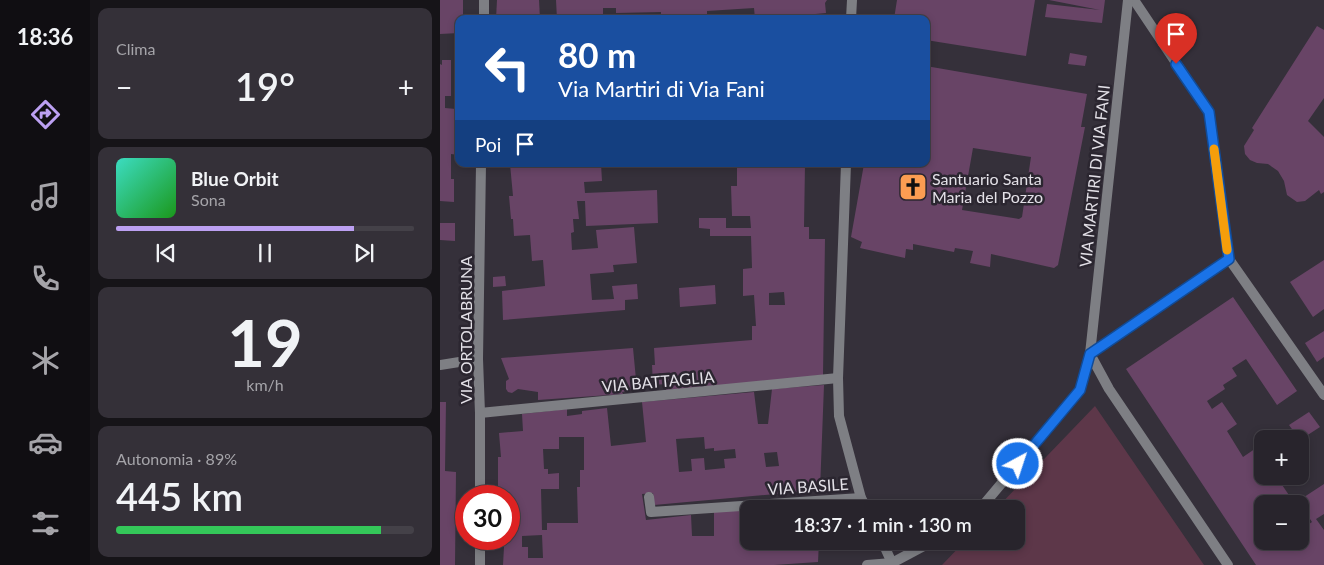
<!DOCTYPE html>
<html lang="it">
<head>
<meta charset="utf-8">
<style>
  body { margin:0; font-family:Lato,sans-serif; background:#343038; color:#f1f3f6; height:100vh; display:flex; flex-direction:column; font-size:19px; white-space:nowrap }
  * { box-sizing:border-box; margin:0 }
  p { font-size:16px; color:#a5a4a9 }
  .icon { flex:none; width:28px; height:28px; fill:none; stroke:currentColor; stroke-width:2; stroke-linecap:round; stroke-linejoin:round }
  .map { position:relative; flex:1; overflow:hidden }
  .drawer { display:flex; flex-direction:column; gap:8px; padding:8px; background:#161418; width:350px }
  .drawer>* { flex:none }
  .hud { position:absolute; left:15px; top:15px; width:475px; height:152px; border-radius:10px; box-shadow:0 2px 8px #0003,0 0 0 1px #444148; background:#1a4fa0; color:#fff; overflow:hidden }
  .buttons { position:absolute; left:814px; top:430px; display:grid; gap:10px }
  .buttons a { display:grid; place-items:center; width:55px; height:55px; border-radius:10px; background:#28242c; box-shadow:0 2px 8px #0003,0 0 0 1px #444148; font-size:25px }
  .speed { position:absolute; left:15px; top:485px; display:flex; gap:10px; font-size:25px; font-weight:700; text-align:center }
  .speed>* { display:grid; place-content:center; width:65px; height:65px; border-radius:50%; background:#28242c; box-shadow:0 2px 8px #0003,0 0 0 1px #444148; line-height:1 }
  .speed .limit { border:8px solid #d22; background:#fff; color:#111 }
  .pin { position:absolute; display:grid; place-items:center; width:42px; height:42px; color:#fff; margin:-51px -21px; border-radius:50% 50% 50% 0; rotate:-45deg; box-shadow:0 0 5px #0007 }
  .pin .icon { rotate:45deg }
  .me { position:absolute; width:55px; margin:-28px; rotate:40deg; stroke-linejoin:round; filter:drop-shadow(0 0 4px #0008) }
  .turn { display:flex; align-items:center; gap:18px; height:105px; padding:0 20px; font-size:22px }
  .turn .icon { width:65px; height:65px; stroke-width:2.5 }
  .turn b { display:block; font-size:35px; line-height:42px }
  .then { display:flex; align-items:center; height:48px; padding:0 20px; background:#0003; gap:10px; font-size:19px }
  .big { font-size:38px; font-weight:600; line-height:1.1 }
  .drawer .tile { flex:1; display:flex; flex-direction:column; justify-content:center; gap:8px; min-width:0; padding:0 18px; border-radius:10px; background:#343038 }
  .drawer .dial { align-items:center; gap:0 }
  .dial b { font-size:65px; line-height:1 }
  .song { display:flex; align-items:center; gap:15px }
  .cover { width:60px; height:60px; border-radius:8px; background:linear-gradient(135deg,hsl(170 70% 55%),hsl(120 70% 35%)) }
  .played { height:5px; border-radius:2px; background:linear-gradient(90deg,#bca0f2 80%,#444148 80%) }
  .keys { display:flex; justify-content:space-around; direction:ltr }
  .heat { display:flex; justify-content:space-between; align-items:center; font-size:28px; direction:ltr }
  .charge { height:8px; border-radius:4px; background:linear-gradient(90deg,#34c759 89%,#444148 0) }
  .trip { position:absolute; left:300px; top:500px; width:285px; height:50px; border-radius:10px; background:#28242c; box-shadow:0 2px 8px #0003,0 0 0 1px #444148; font-weight:600; line-height:50px; text-align:center }
  main { display:flex; flex:1; min-height:0 }
  .tab-bar { display:flex; flex-direction:column; width:90px; justify-content:space-around; align-items:center; background:#100e12; color:#a5a4a9 }
  .tab-bar .icon { width:35px; height:35px }
  .tab-bar .current { color:#bca0f2 }
  .tab-bar b { font-size:22px; color:#f1f3f6 }
  .map>svg:first-child { display:block }
  .green { fill:#5d3749 }
  .building { fill:#684466; fill-rule:evenodd }
  .lines { fill:none; stroke-linecap:round; stroke-linejoin:round }
  .street { stroke:#7e7f84; stroke-width:10 }
  .route-casing { stroke:#114b97; stroke-width:12 }
  .route { stroke:#1a73e8; stroke-width:9 }
  .slow { stroke:#f59e0b; stroke-width:9 }
  .labels { text-anchor:middle; dominant-baseline:central; stroke-width:5; stroke-linejoin:round; paint-order:stroke }
  .street-label { font-size:16px; fill:#e3e0e7; stroke:#2b2630 }
  .poi-label { font-size:16px; fill:#e3e0e7; stroke:#2b2630; text-anchor:start }
</style>
</head>
<body>
<main>
<nav class="tab-bar">
<b>18:36</b>
<svg class="icon current" aria-label="directions" viewBox="0 0 24 24"><path d="M12 3l9 9-9 9-9-9zM9 14v-3h6M13 9l2 2-2 2"/></svg>
<svg class="icon" aria-label="music" viewBox="0 0 24 24"><path d="M9 18V5l10-2v13"/><circle cx="6" cy="18" r="3"/><circle cx="16" cy="16" r="3"/></svg>
<svg class="icon" aria-label="phone" viewBox="0 0 24 24"><path d="M5 4h4l2 5-3 2q2 4 5 5l2-3 5 2v4C11 20 4 13 5 4z"/></svg>
<svg class="icon" aria-label="climate" viewBox="0 0 24 24"><path d="M12 3v18M4 7l16 10M4 17L20 7"/></svg>
<svg class="icon" aria-label="car" viewBox="0 0 24 24"><path d="M5 17H2v-5l4-1 3-4h7l3 4 3 1v5h-3M9 17h6M6 11h13"/><circle cx="7" cy="17" r="2"/><circle cx="17" cy="17" r="2"/></svg>
<svg class="icon" aria-label="filters" viewBox="0 0 24 24"><path d="M4 7h16M4 17h16"/><circle cx="9" cy="7" r="2"/><circle cx="15" cy="17" r="2"/></svg>
</nav>
<section class="drawer">
<div class="tile"><p>Clima</p>
<div class="heat"><a>−</a><b class="big">19°</b><a>+</a></div>
</div>
<div class="tile">
<div class="song"><i class="cover"></i><div><b>Blue Orbit</b><p>Sona</p></div></div>
<div class="played"></div>
<div class="keys"><svg class="icon" aria-label="previous" viewBox="0 0 24 24"><path d="M18 5L8 12l10 7zM5 5v14"/></svg><svg class="icon" aria-label="pause" viewBox="0 0 24 24"><path d="M8 5v14M16 5v14"/></svg><svg class="icon" aria-label="next" viewBox="0 0 24 24"><path d="M6 5l10 7-10 7zM19 5v14"/></svg></div>
</div>
<div class="tile dial"><b>19</b><p>km/h</p></div>
<div class="tile"><p>Autonomia · 89%</p><b class="big">445 km</b><div class="charge"></div></div>
</section>
<div class="map">
<svg width="884" height="565" viewBox="0 0 884 565">
  <rect width="100%" height="100%" fill="#35303a"/>
  <!-- green -->
  <polygon class="green" points="655,406 764,565 502,565 525,541 576,541 576,509 556,509"/>
  <!-- building -->
  <g class="building">
    <polygon points="0,0 23,0 23,19 19,19 19,33 0,34"/>
    <polygon points="57,0 99,0 100,19 56,19"/>
    <polygon points="116,0 387,0 385,3 386,13 321,19 315,19 314,8 267,11 267,14 221,18 221,12 176,13 176,8 163,8 163,16 162,16 162,19 147,19 147,17 144,17 144,19 117,19"/>
    <polygon points="457,0 595,0 586,56 486,40 486,19 454,19"/>
    <polygon points="609,0 665,0 662,23 605,17 607,4 660,10"/>
    <polygon points="877,26 884,30 884,98 868,121 884,137 884,192 881,194 879,190 865,201 857,202 847,195 844,181 838,171 828,164 817,163 810,160 805,154 804,146 814,130 812,128"/>
    <polygon points="630,53 647,56 645,66 628,64"/>
    <polygon points="2,60 11,60 11,96 5,96 5,108 16,109 16,113 19,113 19,155 11,154 11,179 14,179 14,202 0,201 0,64 2,65"/>
    <path d="M486 66 647 94 641 127H645L618 265 614 268 551 254 550 267 530 263 533 251 515 248 514 252 473 244V250L466 249 465 258 420 248 422 242 411 237 424 164H486ZM533 148 591 157 582 217 579 219 522 210Z"/>
    <polygon points="70,164 161,164 162,181 144,182 145,193 217,190 218,223 146,226 145,201 137,201 139,219 133,219 134,232 131,233 132,250 158,248 156,230 194,227 197,263 173,265 174,272 150,274 152,300 174,299 172,286 197,284 198,299 185,300 185,310 63,320 62,291 105,286 103,260 92,261 90,235 74,236 73,219 71,219 69,196 73,196"/>
    <path d="M297 164H365L364 227H369V239H385L383 375 263 388 226 390V384L213 385 212 365H215L214 348 312 340V326H316L314 295 303 296V269L312 268 311 236H270V229L259 228V218H286V228H311L310 216H292L291 186H297ZM344 292 345 305H329V293Z"/>
    <polygon points="0,223 15,223 15,241 0,240"/>
    <polygon points="884,260 884,309 873,317 850,282"/>
    <polygon points="65,276 66,286 53,287 53,277"/>
    <polygon points="275,285 276,304 240,307 239,288"/>
    <polygon points="793,297 857,391 837,405 806,359 792,368 797,376 783,385 785,389 767,401 772,409 782,402 797,424 787,431 803,457 822,444 822,476 836,476 855,504 822,504 822,541 860,541 860,530 872,522 858,501 884,484 884,514 876,519 884,530 884,565 816,565 686,369"/>
    <polygon points="884,331 884,357 877,362 865,343"/>
    <polygon points="193,348 197,390 182,392 183,394 98,400 98,392 78,389 72,393 68,392 66,389 66,381 69,379 61,358"/>
    <path d="M384 385 380 490 214 505 213 493 202 494 206 520 251 515 252 536H274V511L309 508V541H379L378 562 334 565H63L64 547H60V541L57 542V539H69V496H58V457H61L59 433 83 431 82 414 127 409V416L142 414V411L167 408 171 446 206 442 202 402 314 392 318 424H328L332 389ZM119 437H144V470H140V487H137L138 523H107V530H102L101 489H119V473L108 474V469H104L103 449H119ZM264 437 265 449 274 448V451L295 449 296 458 284 459 285 468 265 470 264 458 251 459 252 471 239 472 236 439ZM337 452 339 466 326 467 324 453ZM102 535 103 558H88V547H82V536Z"/>
    <polygon points="0,402 6,402 5,471 16,472 15,565 0,565"/>
    <polygon points="869,412 880,427 860,440 849,425"/>
    <polygon points="381,501 381,509 316,509"/>
  </g>
  <g class="lines">
    <!-- street -->
    <g class="street">
      <polyline points="694,0 769,112 789,259 884,395"/>
      <polyline points="44,19 44,0"/>
      <polyline points="411,19 412,0"/>
      <polyline points="406,164 398,378 399,416 421,498 427,509"/>
      <polyline points="0,365 38,359"/>
      <polyline points="40,413 398,378"/>
      <polyline points="40,496 40,413 38,359 41,164"/>
      <polyline points="209,497 211,512 421,498"/>
      <polyline points="540,509 640,390 650,354 688,0"/>
      <polyline points="442,541 452,563"/>
      <polyline points="40,565 40,539"/>
      <polyline points="427,565 452,563 493,541"/>
      <polyline points="788,565 669,389 650,354 789,259"/>
    </g>
  </g>
  <g class="lines">
    <defs>
      <polyline id="route" points="578,464 640,390 650,354 789,259 769,112 736,64"/>
    </defs>
    <!-- route casing -->
    <use href="#route" class="route-casing"/>
    <!-- route -->
    <use href="#route" class="route"/>
    <!-- slow -->
    <polyline class="slow" points="774,149 787,250"/>
  </g>
  <!-- icons -->
  <defs>
    <symbol id="church-square" viewBox="-11 -11 22 22"><rect x="-9" y="-9" width="18" height="18" rx="4" fill="#fc9d52" stroke="#2b2630"/><path d="M-1.2-6h2.4v3.5h3.3v2.4h-3.3V6h-2.4V-.1h-3.3v-2.4h3.3Z" fill="#111"/></symbol>
  </defs>
  <g fill-rule="evenodd">
    <use href="#church-square" x="457" y="171" width="32" height="32"/>
  </g>
  <g class="labels">
    <!-- street labels -->
    <g class="street-label">
      <text transform="translate(654 176) rotate(-84)">VIA MARTIRI DI VIA FANI</text>
      <text transform="translate(25 330) rotate(-90)">VIA ORTOLABRUNA</text>
      <text transform="translate(218 381) rotate(-5)">VIA BATTAGLIA</text>
      <text transform="translate(368 486) rotate(-4)">VIA BASILE</text>
    </g>
    <!-- poi labels -->
    <g class="poi-label">
      <text x="492" y="178">Santuario Santa<tspan x="492" dy="18">Maria del Pozzo</tspan></text>
    </g>
  </g>
</svg>
<div class="buttons">
<a>+</a>
<a>−</a>
</div>
<div class="speed"><div class="limit">30</div></div>
<div class="pin" style="left:736px;top:64px;background:#d93025"><svg class="icon" aria-label="arrive" viewBox="0 0 24 24"><path d="M6 21V4h12l-3 4 3 4H6"/></svg></div>
<svg class="me" style="left:578px;top:464px" viewBox="-20 -20 40 40"><circle r="17" fill="#1a73e8" stroke="#fff" stroke-width="3"/><path d="M0-11L8 9 0 5-8 9z" fill="#fff"/></svg>
<div class="trip">18:37 · 1 min · 130 m</div>
<div class="hud">
<div class="turn"><svg class="icon" aria-label="left" viewBox="0 0 24 24"><path d="M17 20v-9H6M10 6l-5 5 5 5"/></svg><div><b>80 m</b>Via Martiri di Via Fani</div></div>
<div class="then">Poi<svg class="icon" aria-label="arrive" viewBox="0 0 24 24"><path d="M6 21V4h12l-3 4 3 4H6"/></svg></div>
</div>
</div>
</main>
</body>
</html>
